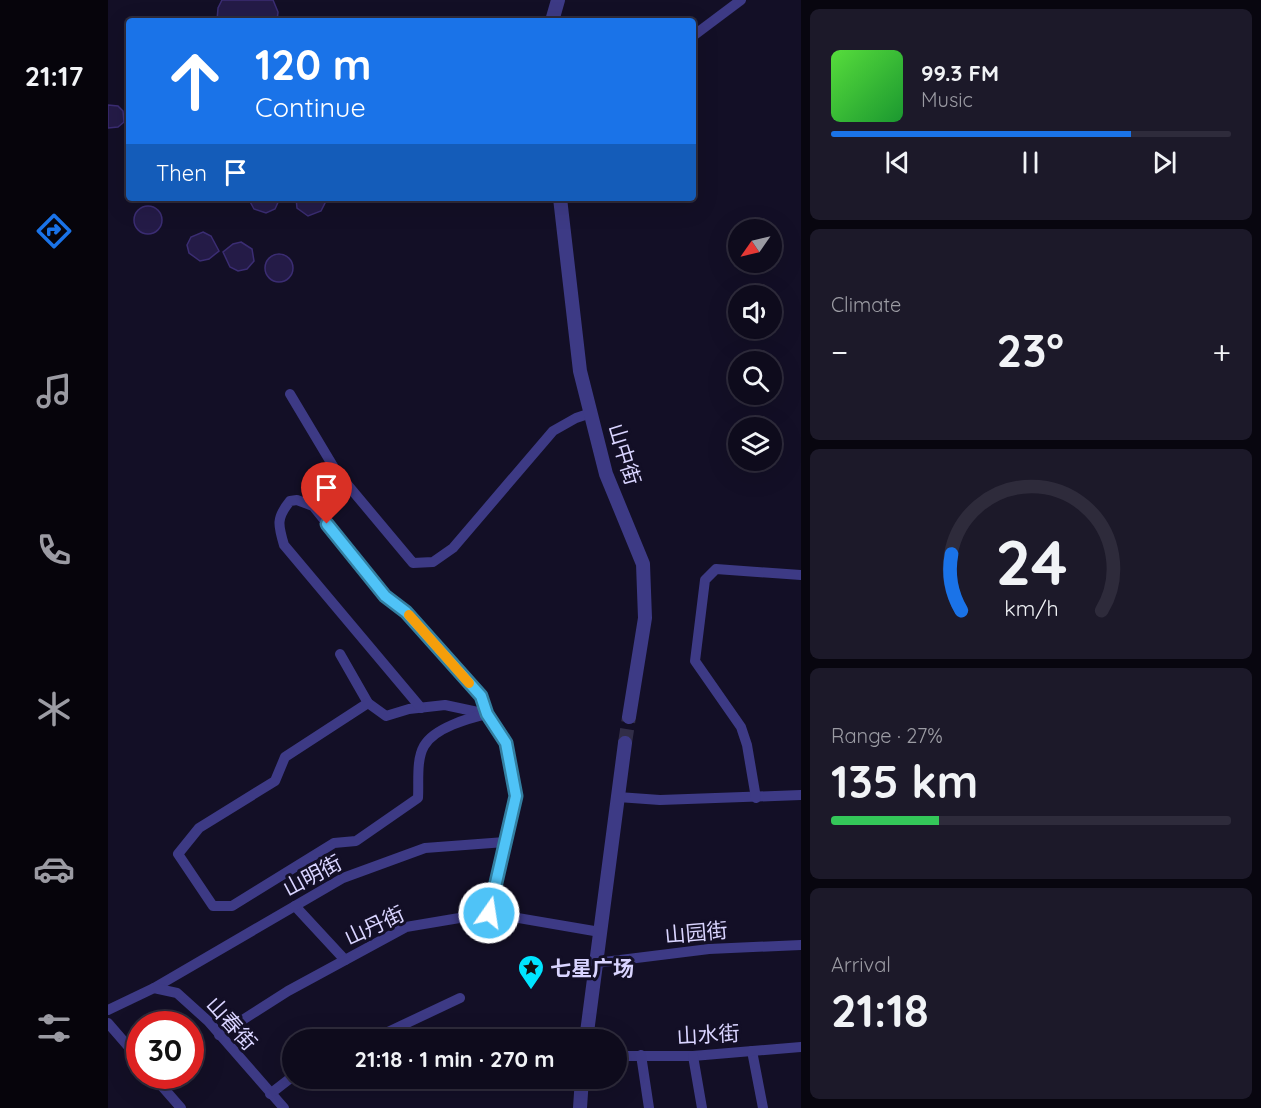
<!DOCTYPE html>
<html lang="en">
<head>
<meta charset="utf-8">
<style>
  body { margin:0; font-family:Quicksand,"Noto Sans SC",sans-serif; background:#1c1929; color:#f1f3f6; height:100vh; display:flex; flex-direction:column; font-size:22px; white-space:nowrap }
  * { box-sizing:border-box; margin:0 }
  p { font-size:20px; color:#9b9ba3 }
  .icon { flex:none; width:33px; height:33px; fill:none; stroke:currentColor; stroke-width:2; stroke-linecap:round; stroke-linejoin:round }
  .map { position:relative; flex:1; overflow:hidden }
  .details { display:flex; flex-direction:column; gap:9px; padding:9px; background:#08060f; width:460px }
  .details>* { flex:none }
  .guide { position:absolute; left:18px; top:18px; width:570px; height:183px; border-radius:6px; box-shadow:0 6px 24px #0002,0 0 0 2px #2e2b3b; background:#1a73e8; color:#fff; overflow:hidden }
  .needle { width:39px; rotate:236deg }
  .buttons { position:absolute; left:620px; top:219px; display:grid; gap:12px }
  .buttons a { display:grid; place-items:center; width:54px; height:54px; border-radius:50%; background:#0e0b1c; box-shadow:0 6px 24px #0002,0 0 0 2px #2e2b3b; font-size:30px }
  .speed { position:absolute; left:18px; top:1011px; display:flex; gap:12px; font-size:30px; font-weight:700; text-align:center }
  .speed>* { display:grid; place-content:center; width:78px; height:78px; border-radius:50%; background:#0e0b1c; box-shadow:0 6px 24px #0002,0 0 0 2px #2e2b3b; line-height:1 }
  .speed .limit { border:9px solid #d22; background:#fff; color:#111 }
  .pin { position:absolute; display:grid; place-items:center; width:51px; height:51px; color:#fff; margin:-62px -26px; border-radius:50% 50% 50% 0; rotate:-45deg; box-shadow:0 0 6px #0007 }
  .pin .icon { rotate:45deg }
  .me { position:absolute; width:66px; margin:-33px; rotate:13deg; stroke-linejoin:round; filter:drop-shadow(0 0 4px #0008) }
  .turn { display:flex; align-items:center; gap:21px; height:126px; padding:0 30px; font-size:27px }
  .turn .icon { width:78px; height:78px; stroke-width:2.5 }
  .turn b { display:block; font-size:42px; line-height:51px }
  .then { display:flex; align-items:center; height:57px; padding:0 30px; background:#0003; gap:12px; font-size:22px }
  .big { font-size:45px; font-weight:700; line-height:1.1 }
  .details .widget { flex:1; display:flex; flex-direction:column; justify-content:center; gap:9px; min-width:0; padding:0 21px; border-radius:9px; background:#1c1929 }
  .details .dial { align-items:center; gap:0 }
  .dial svg { height:156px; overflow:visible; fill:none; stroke:#2e2b3b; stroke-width:7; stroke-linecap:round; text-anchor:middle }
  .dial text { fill:#f1f3f6; stroke:none }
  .song { display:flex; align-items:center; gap:18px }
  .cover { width:72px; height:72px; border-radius:9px; background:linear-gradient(135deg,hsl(110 70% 55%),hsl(130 70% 35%)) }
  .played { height:6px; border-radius:3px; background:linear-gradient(90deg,#1a73e8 75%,#2e2b3b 75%) }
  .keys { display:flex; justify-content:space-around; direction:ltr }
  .heat { display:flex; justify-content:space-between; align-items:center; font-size:33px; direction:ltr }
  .charge { height:9px; border-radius:4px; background:linear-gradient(90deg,#34c759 27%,#2e2b3b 0) }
  .trip { position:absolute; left:174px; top:1029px; width:345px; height:60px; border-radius:30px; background:#0e0b1c; box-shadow:0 6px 24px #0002,0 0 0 2px #2e2b3b; font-weight:700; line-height:60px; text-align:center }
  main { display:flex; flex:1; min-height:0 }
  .dock { display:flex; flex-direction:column; width:108px; justify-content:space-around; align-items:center; background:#06040b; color:#9b9ba3 }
  .dock .icon { width:42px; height:42px }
  .dock .selected { color:#1a73e8 }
  .dock b { font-size:27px; color:#f1f3f6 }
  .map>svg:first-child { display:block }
  .building { fill:#241b47; stroke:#3b2d73; stroke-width:1.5 }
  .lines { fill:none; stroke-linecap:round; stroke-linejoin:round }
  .tertiary-tunnel { stroke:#312d47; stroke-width:14; stroke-dasharray:14 7; stroke-linecap:butt }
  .minor { stroke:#3d3a85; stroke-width:10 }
  .tertiary { stroke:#3d3a85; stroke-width:14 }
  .route-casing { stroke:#337fa1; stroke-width:15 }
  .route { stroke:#4fc3f7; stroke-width:10 }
  .slow { stroke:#f59e0b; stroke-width:10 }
  .labels { text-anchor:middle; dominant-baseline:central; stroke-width:6; stroke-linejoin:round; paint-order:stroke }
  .street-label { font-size:21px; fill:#d9d4ff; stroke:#130f26 }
  .poi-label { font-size:21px; font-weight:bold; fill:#d9d4ff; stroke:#130f26; text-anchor:start }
</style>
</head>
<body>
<main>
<nav class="dock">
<b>21:17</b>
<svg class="icon selected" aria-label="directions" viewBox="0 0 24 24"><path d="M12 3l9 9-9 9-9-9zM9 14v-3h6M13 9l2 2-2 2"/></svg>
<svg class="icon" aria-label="music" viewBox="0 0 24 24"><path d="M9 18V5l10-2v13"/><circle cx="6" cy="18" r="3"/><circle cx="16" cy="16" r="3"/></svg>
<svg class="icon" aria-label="phone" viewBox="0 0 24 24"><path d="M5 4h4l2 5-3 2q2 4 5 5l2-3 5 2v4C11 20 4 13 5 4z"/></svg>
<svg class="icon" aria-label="climate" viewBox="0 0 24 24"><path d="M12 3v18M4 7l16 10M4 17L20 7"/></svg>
<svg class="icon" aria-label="car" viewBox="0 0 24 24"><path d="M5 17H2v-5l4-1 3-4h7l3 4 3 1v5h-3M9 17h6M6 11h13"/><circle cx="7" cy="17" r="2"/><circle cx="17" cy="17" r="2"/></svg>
<svg class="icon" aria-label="filters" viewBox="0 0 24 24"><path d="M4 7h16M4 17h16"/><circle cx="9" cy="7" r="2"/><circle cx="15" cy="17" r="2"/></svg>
</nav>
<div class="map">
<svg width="693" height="1108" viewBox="0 0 693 1108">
  <rect width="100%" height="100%" fill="#130f26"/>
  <!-- building -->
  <g class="building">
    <polygon points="114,0 165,0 170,12 169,21 109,21 110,8"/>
    <polygon points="0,105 10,106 15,111 16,122 10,127 0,128"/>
    <polygon points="140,198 172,198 167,209 158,213 146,209"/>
    <polygon points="188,198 217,198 217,203 213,211 200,216 189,208"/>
    <circle cx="40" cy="220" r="14"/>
    <polygon points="95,232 103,236 111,251 101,259 92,261 81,253 79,245 83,237"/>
    <polygon points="133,242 144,249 146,261 139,269 130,271 122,267 115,252 125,244"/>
    <circle cx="171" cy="268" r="14"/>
  </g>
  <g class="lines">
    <!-- tertiary-tunnel -->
    <polyline class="tertiary-tunnel" points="517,743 521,717"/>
    <!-- minor -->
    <g class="minor">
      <polyline points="585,36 633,0"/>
      <polyline points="182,394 228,471 305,563 325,562 345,548 445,431 468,418 483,413"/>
      <polyline points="232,654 260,703 278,716 301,709 337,705 379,714 398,743 408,796 381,913"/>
      <path d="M260 703 177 757 167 781 91 828 70 854 105 906H124L226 843 248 841 310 798C311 782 308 760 316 746 326 728 361 718 379 714L373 697 298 612 277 596 205 506 189 500 182 501C168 518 170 525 176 545L313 708"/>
      <polyline points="510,797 552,800 693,795"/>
      <polyline points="648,798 639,745 633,727 587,661 597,580 608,569 693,575"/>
      <polyline points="187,906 237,960"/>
      <polyline points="488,963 601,949 693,945"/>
      <polyline points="46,988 235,878 317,848 397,842"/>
      <polyline points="0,1010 46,988 69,993 100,1021 176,1108"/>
      <polyline points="0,1023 32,1060"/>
      <polyline points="111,1035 180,991 298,927 381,913 492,932"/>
      <polyline points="263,1040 352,998"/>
      <polyline points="644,1051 655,1108"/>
      <polyline points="533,1055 541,1108"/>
      <polyline points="508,1056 585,1056 693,1047"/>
      <polyline points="585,1056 594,1108"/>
      <polyline points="45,1076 73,1108"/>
      <polyline points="162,1094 184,1077"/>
    </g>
    <!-- tertiary -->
    <g class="tertiary">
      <polyline points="444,21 450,0"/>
      <polyline points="452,198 472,371 498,474 535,564 537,618 521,717"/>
      <polyline points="478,1040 517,743"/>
      <polyline points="472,1108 474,1078"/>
    </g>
  </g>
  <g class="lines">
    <defs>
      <polyline id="route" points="219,524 277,596 298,612 373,696 379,714 398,743 408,796 381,913"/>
    </defs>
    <!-- route casing -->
    <use href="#route" class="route-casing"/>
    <!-- route -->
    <use href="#route" class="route"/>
    <!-- slow -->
    <polyline class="slow" points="301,615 361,683"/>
  </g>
  <!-- icons -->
  <defs>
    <symbol id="sight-pin" viewBox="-11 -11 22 30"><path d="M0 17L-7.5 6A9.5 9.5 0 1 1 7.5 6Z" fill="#00e5ff" stroke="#130f26"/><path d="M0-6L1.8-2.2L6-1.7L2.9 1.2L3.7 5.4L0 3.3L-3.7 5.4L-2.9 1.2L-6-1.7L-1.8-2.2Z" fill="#111"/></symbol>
  </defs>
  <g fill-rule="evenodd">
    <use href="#sight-pin" x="408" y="953" width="30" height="40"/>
  </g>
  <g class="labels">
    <!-- street labels -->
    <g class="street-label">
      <text transform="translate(517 454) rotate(73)">山中街</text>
      <text transform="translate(204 875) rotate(-28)">山明街</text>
      <text transform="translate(266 925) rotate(-25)">山丹街</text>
      <text transform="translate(588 932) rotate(-5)">山园街</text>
      <text transform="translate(124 1023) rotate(48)">山春街</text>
      <text transform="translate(600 1034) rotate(-3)">山水街</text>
    </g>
    <!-- poi labels -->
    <g class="poi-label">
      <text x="442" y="968">七星广场</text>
    </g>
  </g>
</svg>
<div class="buttons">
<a><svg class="needle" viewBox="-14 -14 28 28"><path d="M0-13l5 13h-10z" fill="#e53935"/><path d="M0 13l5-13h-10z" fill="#9b9ba3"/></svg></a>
<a><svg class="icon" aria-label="sound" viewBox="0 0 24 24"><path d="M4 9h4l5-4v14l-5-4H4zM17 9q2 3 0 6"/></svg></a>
<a><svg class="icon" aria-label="search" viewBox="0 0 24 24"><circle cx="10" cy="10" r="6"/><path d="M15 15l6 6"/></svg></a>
<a><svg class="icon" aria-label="layers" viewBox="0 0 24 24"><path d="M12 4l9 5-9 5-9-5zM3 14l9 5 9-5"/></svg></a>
</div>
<div class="speed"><div class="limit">30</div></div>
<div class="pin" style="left:219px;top:524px;background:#d93025"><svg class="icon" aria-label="arrive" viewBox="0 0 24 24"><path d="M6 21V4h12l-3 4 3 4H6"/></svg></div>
<svg class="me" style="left:381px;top:913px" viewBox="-20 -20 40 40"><circle r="17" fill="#4fc3f7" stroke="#fff" stroke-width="3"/><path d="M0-11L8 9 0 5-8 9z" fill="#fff"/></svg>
<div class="trip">21:18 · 1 min · 270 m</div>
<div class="guide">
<div class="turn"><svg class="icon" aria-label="ahead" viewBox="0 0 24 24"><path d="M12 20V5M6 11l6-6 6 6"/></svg><div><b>120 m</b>Continue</div></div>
<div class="then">Then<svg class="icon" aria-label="arrive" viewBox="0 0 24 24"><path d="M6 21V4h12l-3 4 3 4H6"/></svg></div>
</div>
</div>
<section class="details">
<div class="widget">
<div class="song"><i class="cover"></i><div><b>99.3 FM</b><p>Music</p></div></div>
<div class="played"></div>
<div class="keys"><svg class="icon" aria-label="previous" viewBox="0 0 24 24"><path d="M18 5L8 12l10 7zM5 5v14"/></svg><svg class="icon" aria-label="pause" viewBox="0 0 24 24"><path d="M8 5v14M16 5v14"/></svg><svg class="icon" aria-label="next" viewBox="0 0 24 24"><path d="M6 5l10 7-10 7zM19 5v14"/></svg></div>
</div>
<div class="widget"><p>Climate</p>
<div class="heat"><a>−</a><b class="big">23°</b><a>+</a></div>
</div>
<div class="widget dial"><svg viewBox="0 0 100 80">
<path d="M14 69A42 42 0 1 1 86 69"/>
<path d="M14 69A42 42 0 0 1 9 40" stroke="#1a73e8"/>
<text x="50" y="56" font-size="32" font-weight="700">24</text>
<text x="50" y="72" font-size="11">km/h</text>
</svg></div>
<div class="widget"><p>Range · 27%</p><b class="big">135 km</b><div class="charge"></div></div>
<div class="widget"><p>Arrival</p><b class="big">21:18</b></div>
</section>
</main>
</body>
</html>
